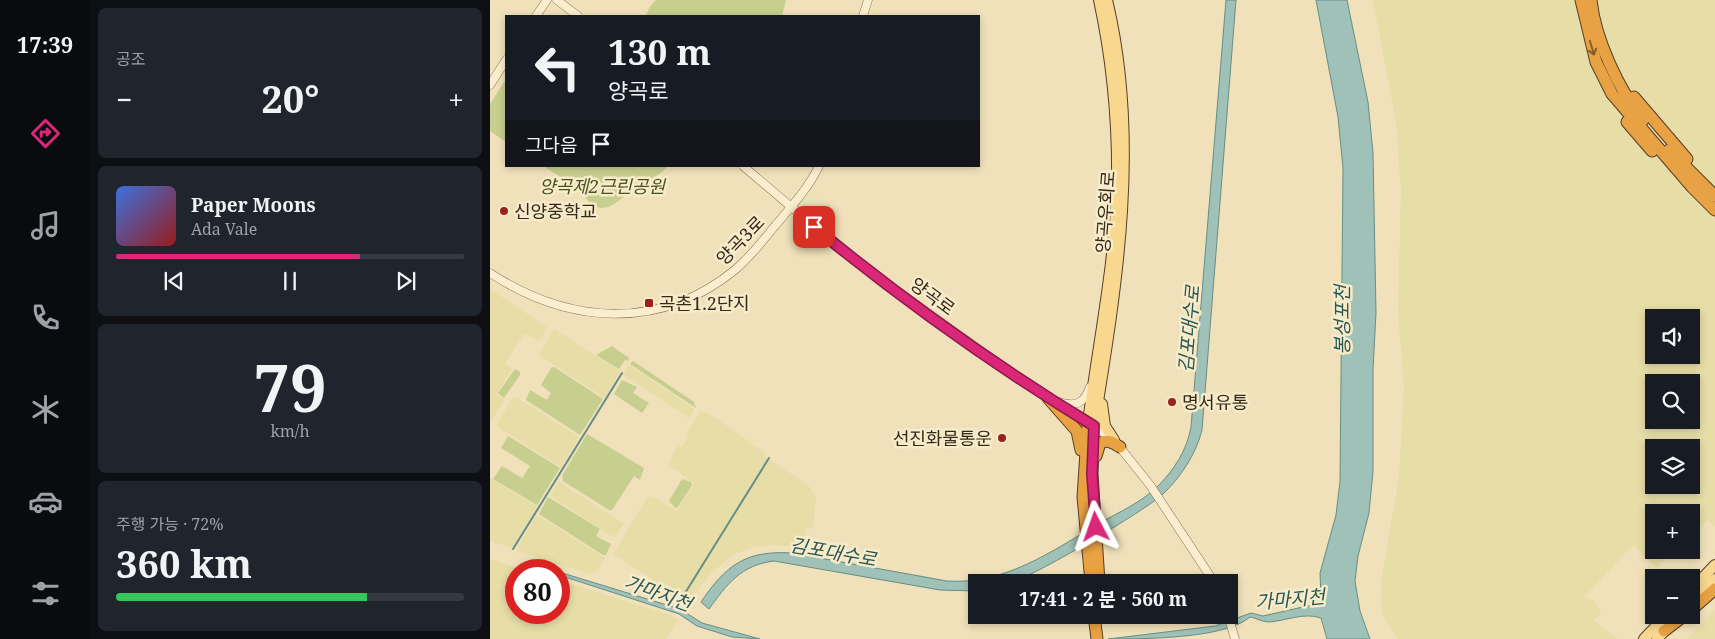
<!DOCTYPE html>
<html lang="ko">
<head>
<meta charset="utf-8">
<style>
  body { margin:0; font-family:"Noto Serif","Noto Sans KR",serif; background:#20242c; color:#f1f3f6; height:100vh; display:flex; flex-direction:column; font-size:19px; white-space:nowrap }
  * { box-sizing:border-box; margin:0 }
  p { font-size:16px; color:#9ea1a6 }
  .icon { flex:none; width:28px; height:28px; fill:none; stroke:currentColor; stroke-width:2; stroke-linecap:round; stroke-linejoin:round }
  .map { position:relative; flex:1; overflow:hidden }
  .details { display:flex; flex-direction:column; gap:8px; padding:8px; background:#0d0f14; width:400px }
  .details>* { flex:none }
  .guide { position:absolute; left:15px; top:15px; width:475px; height:152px; border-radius:0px; box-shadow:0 2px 8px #0003; background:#171b24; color:#f1f3f6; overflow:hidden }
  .tools { position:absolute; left:1155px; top:309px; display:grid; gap:10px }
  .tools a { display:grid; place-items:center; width:55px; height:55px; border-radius:0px; background:#171b24; box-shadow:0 2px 8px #0003; font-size:25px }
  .speed { position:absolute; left:15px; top:559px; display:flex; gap:10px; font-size:25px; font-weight:700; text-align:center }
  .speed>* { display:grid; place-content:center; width:65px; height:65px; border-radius:50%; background:#171b24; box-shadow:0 2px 8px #0003; line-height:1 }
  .speed .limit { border:8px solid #d22; background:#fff; color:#111 }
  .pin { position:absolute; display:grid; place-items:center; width:42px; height:42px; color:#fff; margin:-21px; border-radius:10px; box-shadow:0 2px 8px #0006 }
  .me { position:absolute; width:55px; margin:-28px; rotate:356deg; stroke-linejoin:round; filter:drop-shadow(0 0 4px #0008) }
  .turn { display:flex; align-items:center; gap:18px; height:105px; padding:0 20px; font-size:22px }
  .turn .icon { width:65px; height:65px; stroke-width:2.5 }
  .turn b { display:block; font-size:35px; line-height:42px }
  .then { display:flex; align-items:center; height:48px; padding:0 20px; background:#0003; gap:10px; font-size:19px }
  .big { font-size:38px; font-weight:700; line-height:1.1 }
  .details .card { flex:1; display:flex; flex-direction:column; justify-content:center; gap:8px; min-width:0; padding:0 18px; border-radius:8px; background:#20242c }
  .details .dial { align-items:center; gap:0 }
  .dial b { font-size:65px; line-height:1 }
  .song { display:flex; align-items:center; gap:15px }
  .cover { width:60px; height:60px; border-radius:8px; background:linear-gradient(135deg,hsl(220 70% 55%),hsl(0 70% 35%)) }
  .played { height:5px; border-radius:2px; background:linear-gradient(90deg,#db2777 70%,#363941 70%) }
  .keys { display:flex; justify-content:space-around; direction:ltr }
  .heat { display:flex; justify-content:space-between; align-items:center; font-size:28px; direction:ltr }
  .charge { height:8px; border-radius:4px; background:linear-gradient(90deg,#34c759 72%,#363941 0) }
  .trip { position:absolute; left:478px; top:574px; width:270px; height:50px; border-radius:0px; background:#171b24; box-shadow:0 2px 8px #0003; font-weight:700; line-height:50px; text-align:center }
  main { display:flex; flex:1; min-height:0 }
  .tab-bar { display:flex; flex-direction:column; width:90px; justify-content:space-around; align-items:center; background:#090b0e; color:#9ea1a6 }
  .tab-bar .icon { width:35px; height:35px }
  .tab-bar .current { color:#db2777 }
  .tab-bar b { font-size:22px; color:#f1f3f6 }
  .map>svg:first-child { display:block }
  .farmland { fill:#e6dda7; fill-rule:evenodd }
  .green { fill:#c6cf8e }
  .water { fill:#9fc1b7; stroke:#678e85 }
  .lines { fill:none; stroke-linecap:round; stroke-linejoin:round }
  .stream { stroke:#678e85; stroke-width:2 }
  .minor-casing { stroke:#887054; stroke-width:9 }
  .major-casing { stroke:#553e29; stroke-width:12 }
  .highway-casing { stroke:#553e29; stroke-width:13 }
  .minor { stroke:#fbeece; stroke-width:8 }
  .major { stroke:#f8d88e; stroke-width:10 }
  .highway { stroke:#e8a143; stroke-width:11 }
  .oneway { stroke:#865e2c }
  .route-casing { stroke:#8e194d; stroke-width:12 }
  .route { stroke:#db2777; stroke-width:9 }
  .poi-dot { fill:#9b2020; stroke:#f7ebca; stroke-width:2 }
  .labels { text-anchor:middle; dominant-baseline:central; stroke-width:5; stroke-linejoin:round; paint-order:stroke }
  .park-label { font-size:18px; font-style:italic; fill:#46541f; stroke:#f7ebca }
  .poi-label { font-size:18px; fill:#36281a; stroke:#f7ebca; text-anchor:start }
  .street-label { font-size:18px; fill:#36281a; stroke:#f7ebca }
  .water-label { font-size:19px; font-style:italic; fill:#285754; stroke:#f7ebca }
</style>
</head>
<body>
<main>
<nav class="tab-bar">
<b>17:39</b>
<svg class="icon current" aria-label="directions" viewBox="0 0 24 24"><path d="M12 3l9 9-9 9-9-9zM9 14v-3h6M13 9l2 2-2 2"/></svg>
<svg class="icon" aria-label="music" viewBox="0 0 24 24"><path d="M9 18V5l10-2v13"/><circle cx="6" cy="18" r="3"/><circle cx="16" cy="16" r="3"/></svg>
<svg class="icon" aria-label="phone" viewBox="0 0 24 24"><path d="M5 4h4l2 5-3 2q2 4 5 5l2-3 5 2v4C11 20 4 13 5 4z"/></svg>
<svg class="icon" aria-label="climate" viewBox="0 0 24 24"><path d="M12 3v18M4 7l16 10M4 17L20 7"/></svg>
<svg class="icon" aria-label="car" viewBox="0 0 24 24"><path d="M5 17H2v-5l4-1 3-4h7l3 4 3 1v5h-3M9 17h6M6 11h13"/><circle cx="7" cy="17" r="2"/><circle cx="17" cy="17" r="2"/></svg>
<svg class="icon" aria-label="filters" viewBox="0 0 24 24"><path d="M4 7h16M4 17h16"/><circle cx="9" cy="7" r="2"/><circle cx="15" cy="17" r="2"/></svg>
</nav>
<section class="details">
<div class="card"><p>공조</p>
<div class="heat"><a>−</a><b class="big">20°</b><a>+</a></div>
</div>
<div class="card">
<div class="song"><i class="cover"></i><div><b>Paper Moons</b><p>Ada Vale</p></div></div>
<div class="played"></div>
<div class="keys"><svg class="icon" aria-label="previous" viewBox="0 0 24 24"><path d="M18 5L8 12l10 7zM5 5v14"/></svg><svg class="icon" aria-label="pause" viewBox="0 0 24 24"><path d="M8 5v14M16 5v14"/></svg><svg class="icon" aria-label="next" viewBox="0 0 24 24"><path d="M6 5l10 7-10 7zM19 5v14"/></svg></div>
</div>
<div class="card dial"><b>79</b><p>km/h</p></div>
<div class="card"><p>주행 가능 · 72%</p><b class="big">360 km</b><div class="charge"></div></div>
</section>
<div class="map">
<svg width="1225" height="639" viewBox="0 0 1225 639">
  <rect width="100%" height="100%" fill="#f0e1ba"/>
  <!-- farmland -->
  <g class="farmland">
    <path d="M883 0H1225V527L1217 520 1201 535V512H1164V550H1186L1167 568 1143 545 1094 597 1105 601 1111 613 1104 621 1128 639H908L892 615 891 583 909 478 914 386 908 313 911 191 906 123ZM1164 318H1201V355H1164ZM1164 382H1201V420H1164ZM1164 448H1201V485H1164Z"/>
    <polygon points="0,289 57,327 51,339 47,340 36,334 33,335 15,364 22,369 6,394 13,398 14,401 0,422"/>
    <polygon points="64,329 130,371 115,398 49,355"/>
    <polygon points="139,365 204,409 201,416 199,418 135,376 133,374"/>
    <polygon points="23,397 26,397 89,437 71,467 8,427 7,424"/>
    <polygon points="211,411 225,417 273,452 277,459 191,598 123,554 157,498 161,496 187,511 204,483 178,465 188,445 191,447 199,436 196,434"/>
    <polygon points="281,460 319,486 326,496 323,529 317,527 312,547 281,545 261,548 246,553 223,571 203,596 199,599 193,599 249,506 278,462"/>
    <polygon points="0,478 47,506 22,548 0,541"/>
    <polygon points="68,481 132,523 134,524 126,535 123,537 61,496"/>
    <polygon points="49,516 115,558 107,570 100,574 26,551 45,517"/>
    <polygon points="0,559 35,570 26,570 26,612 69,612 69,580 183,616 188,620 176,639 0,639"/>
    <polygon points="1225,610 1225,639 1197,639"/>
  </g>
  <!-- green -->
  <g class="green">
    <polygon points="166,0 296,0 292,16 156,16 159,8"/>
    <polygon points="16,79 16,142 0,131 0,104"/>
    <path d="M53 166H178C168 178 154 180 142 189 131 198 116 218 99 202 95 197 91 191 86 187 76 180 64 173 53 166Z"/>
    <polygon points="122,346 139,358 138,361 135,360 129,369 106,355"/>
    <polygon points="143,361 204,402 206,408 140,364"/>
    <polygon points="64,367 113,399 90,435 36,400 40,390 57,400 61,393 51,385 61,368"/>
    <polygon points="25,369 30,372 30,375 14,398 8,393"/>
    <polygon points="132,380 147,387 143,393 159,403 152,413 124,394"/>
    <polygon points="97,434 154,468 150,480 144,476 122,510 119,510 73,481 72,476"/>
    <polygon points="18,436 70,468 47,505 3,479 12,466 32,478 40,466 11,448"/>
    <polygon points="192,479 201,482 202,485 188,507 185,508 179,501"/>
    <polygon points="58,497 110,529 106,536 121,544 116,555 113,555 49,514"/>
  </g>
  <!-- water -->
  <g class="water">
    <path d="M736 0H746L712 430C706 454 691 477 673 494 658 509 538 580 521 582 510 584 497 582 486 582V591L450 590 284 561C251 565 237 584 219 609L211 602C236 565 256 550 302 553L457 581C515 585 562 551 610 523 629 512 652 502 668 486 684 470 697 450 701 427Z"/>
    <path d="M826 0H857L878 102 883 153 886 313 883 369V471L879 513 868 556 865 581 870 611 880 639H837L831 618C814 612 795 621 779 622 771 622 767 618 760 617 735 639 652 639 618 639L725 626 761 613 773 616 826 604 831 599 830 573 846 515 850 481 853 168 848 117Z"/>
    <polygon points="69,572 190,609 212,623 270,639 242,637 207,626 189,614 69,575"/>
  </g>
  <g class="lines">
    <!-- stream -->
    <g class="stream">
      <polyline points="23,549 132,373"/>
      <polyline points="192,598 279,458"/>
    </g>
    <defs>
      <g id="minor">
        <polyline points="67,0 88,16"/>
        <polyline points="46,16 57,0"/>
        <polyline points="373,16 378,0"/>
        <polyline points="0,85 16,60"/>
        <polyline points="253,166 365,261 536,383 624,440 660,485 724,582"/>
        <path d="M0 273C78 324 170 332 246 269 260 257 272 242 284 227 300 208 318 189 329 166"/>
        <path d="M569 402C586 407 594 404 600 387"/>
        <polyline points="738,615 745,639"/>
      </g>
      <g id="major">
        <polyline points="612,404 615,426 624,440"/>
        <path d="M598 422C608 344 625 264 627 185 628 123 622 60 609 0"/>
        <path d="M604 426C627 285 651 141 617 0"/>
        <polyline points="1201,590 1225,565"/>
        <polyline points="1202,603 1225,579"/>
        <polyline points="1154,639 1177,615"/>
        <polyline points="1167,639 1180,625"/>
      </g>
      <g id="highway">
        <polyline points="1091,0 1106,62 1122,94 1202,187 1225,210"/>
        <path d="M1101 0C1105 39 1129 90 1153 120"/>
        <polyline points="1144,97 1197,159"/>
        <polyline points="1137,122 1162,151"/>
        <polyline points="1179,150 1225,196"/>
        <polyline points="558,398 587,431 591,450"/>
        <polyline points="598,422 593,497 601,582"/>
        <polyline points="603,442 602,474 609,582"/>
        <path d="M606 456 610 443C618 439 623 443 630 447"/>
        <polyline points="1201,610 1225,589"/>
        <polyline points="604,615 607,639"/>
        <polyline points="1174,631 1195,615"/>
      </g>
    </defs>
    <!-- minor casing -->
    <use href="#minor" class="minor-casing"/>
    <!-- major casing -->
    <use href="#major" class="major-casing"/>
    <!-- highway casing -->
    <use href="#highway" class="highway-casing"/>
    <!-- minor -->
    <use href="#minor" class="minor"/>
    <!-- major -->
    <use href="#major" class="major"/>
    <!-- highway -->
    <use href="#highway" class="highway"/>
  </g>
  <!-- one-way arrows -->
  <defs><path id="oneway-shaft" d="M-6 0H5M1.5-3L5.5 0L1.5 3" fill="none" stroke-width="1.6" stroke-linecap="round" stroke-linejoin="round" transform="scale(1.25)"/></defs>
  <use class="oneway" href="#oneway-shaft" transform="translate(1102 48) rotate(73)"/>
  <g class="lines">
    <defs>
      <path id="route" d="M324 227C412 299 507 367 604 426L602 474 606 527"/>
    </defs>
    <!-- route casing -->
    <use href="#route" class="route-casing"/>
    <!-- route -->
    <use href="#route" class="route"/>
  </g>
  <!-- markers -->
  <g class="poi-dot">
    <circle cx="14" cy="211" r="5"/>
    <rect x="154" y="298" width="10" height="10" rx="2.5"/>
    <circle cx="682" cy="402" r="5"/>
    <circle cx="512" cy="438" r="5"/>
  </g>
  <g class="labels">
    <!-- park labels -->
    <g class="park-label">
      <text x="112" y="186">양곡제2근린공원</text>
    </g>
    <!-- poi labels -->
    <g class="poi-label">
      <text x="24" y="211">신양중학교</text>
      <text x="169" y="303">곡촌1.2단지</text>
      <text x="692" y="402">명서유통</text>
      <text x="502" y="438" text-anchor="end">선진화물통운</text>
    </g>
    <!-- street labels -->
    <g class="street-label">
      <text transform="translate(615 212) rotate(-86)">양곡우회로</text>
      <text transform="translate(250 240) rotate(-46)">양곡3로</text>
      <text transform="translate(443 296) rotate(36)">양곡로</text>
    </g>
    <!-- water labels -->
    <g class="water-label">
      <text transform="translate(852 320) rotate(-90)">봉성포천</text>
      <text transform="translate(699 329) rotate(-85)">김포대수로</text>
      <text transform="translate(343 552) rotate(10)">김포대수로</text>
      <text transform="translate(168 593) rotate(20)">가마지천</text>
      <text transform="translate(800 599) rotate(-5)">가마지천</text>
    </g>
  </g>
</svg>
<div class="tools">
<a><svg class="icon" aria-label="sound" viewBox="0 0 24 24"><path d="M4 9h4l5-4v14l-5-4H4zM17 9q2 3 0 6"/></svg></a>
<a><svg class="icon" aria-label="search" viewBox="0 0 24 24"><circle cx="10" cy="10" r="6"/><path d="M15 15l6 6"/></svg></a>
<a><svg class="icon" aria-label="layers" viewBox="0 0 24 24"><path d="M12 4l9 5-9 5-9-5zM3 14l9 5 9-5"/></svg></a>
<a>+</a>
<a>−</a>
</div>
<div class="speed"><div class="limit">80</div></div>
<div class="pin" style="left:324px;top:227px;background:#d93025"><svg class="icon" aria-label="arrive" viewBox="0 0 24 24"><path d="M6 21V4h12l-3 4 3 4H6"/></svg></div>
<svg class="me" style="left:606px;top:527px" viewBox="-20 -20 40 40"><path d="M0-17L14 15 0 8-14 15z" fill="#db2777" stroke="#fff" stroke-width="4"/></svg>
<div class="trip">17:41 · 2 분 · 560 m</div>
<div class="guide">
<div class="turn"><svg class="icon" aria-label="left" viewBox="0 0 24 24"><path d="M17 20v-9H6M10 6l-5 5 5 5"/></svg><div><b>130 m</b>양곡로</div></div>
<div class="then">그다음<svg class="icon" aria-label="arrive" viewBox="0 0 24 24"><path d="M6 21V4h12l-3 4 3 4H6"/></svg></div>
</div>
</div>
</main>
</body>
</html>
